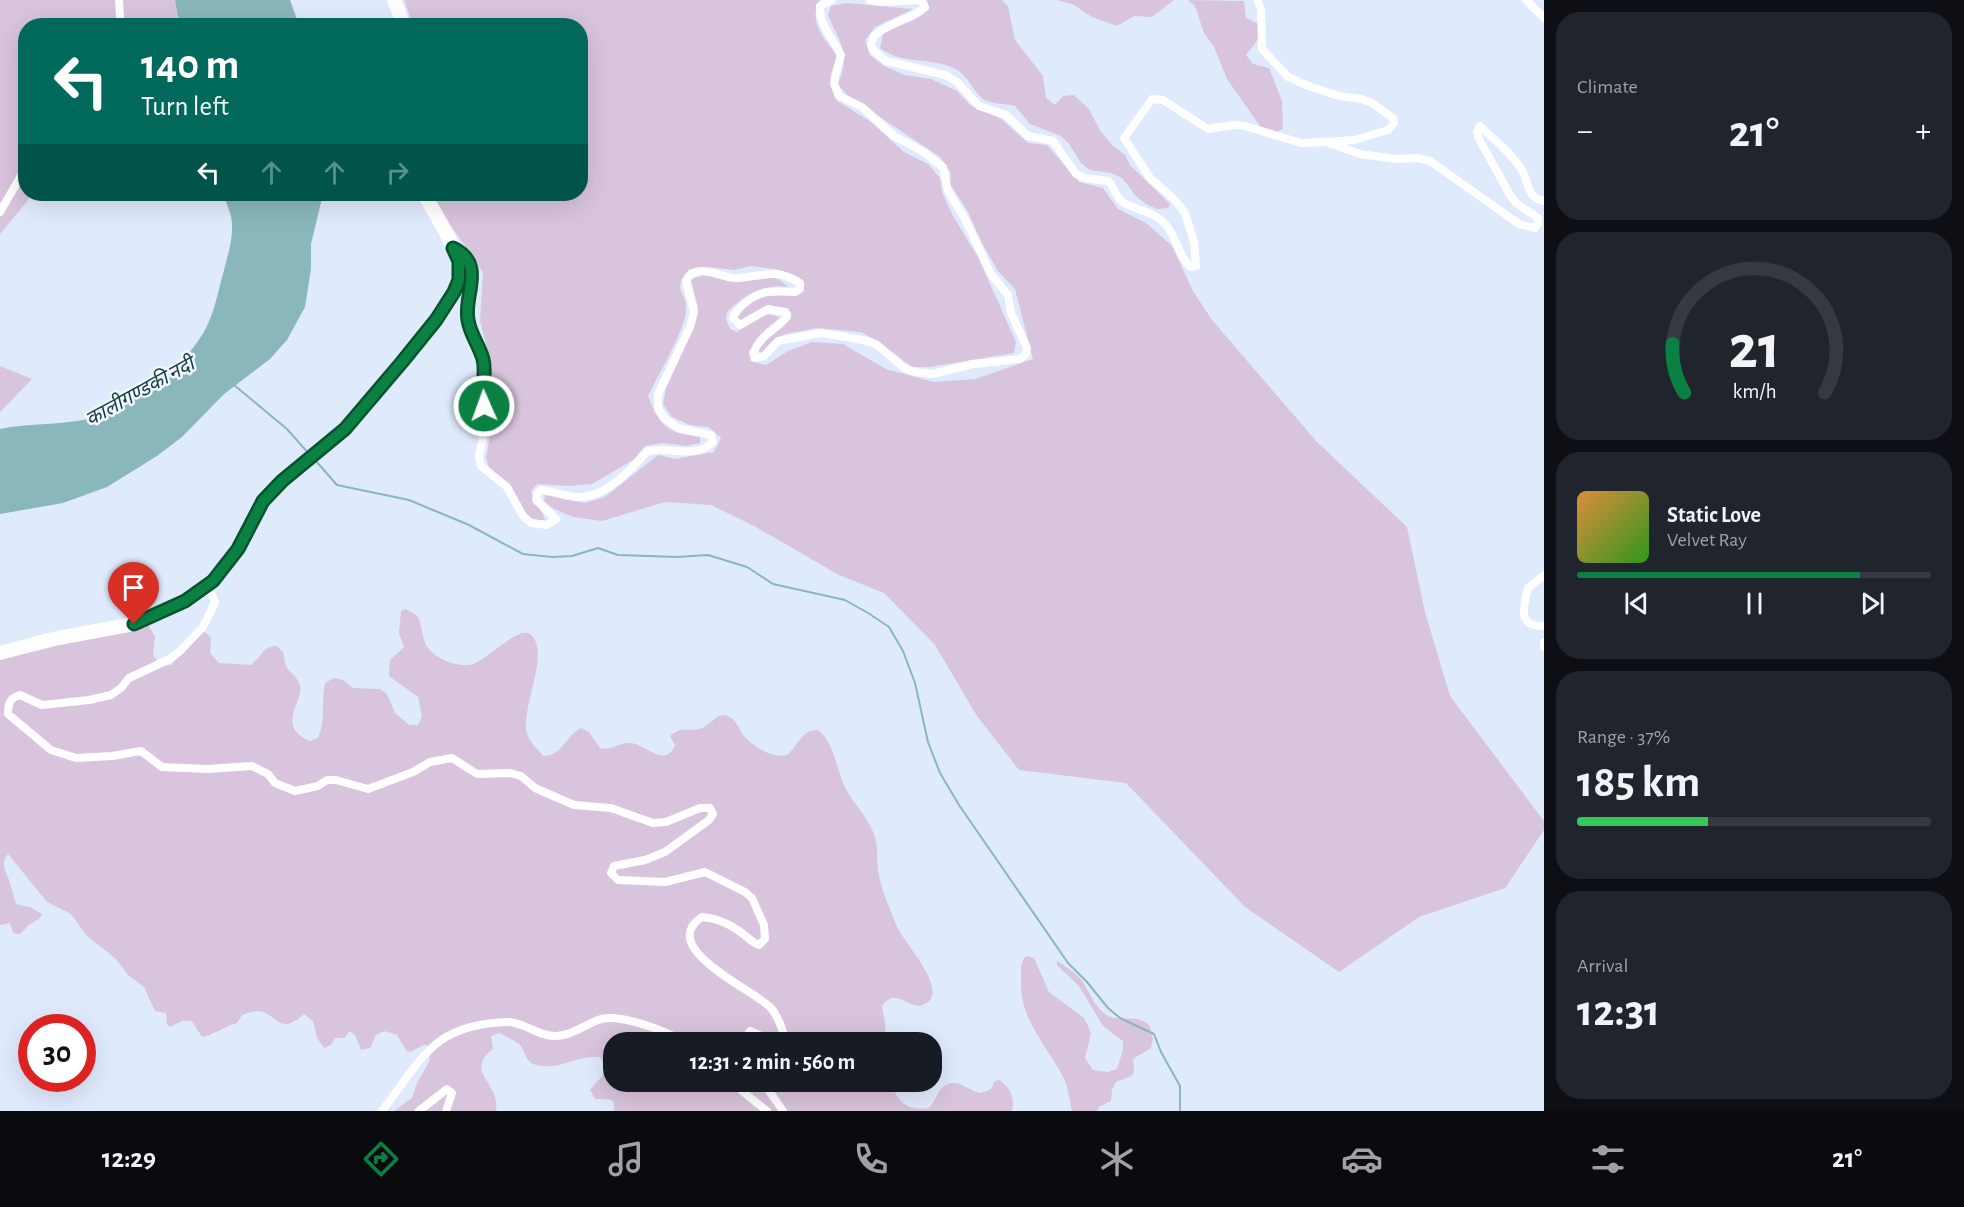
<!DOCTYPE html>
<html lang="en">
<head>
<meta charset="utf-8">
<style>
  body { margin:0; font-family:"Alegreya Sans","Noto Sans Devanagari",sans-serif; background:#20242c; color:#f1f3f6; height:100vh; display:flex; flex-direction:column; font-size:22px; white-space:nowrap }
  * { box-sizing:border-box; margin:0 }
  p { font-size:20px; color:#9ea1a6 }
  .icon { flex:none; width:33px; height:33px; fill:none; stroke:currentColor; stroke-width:2; stroke-linecap:round; stroke-linejoin:round }
  .map { position:relative; flex:1; overflow:hidden }
  .side { display:flex; flex-direction:column; gap:12px; padding:12px; background:#0d0f14; width:420px }
  .side>* { flex:none }
  .banner { position:absolute; left:18px; top:18px; width:570px; height:183px; border-radius:24px; box-shadow:0 6px 24px #0002; background:#00695c; color:#fff; overflow:hidden }
  .speed { position:absolute; left:18px; top:1014px; display:flex; gap:12px; font-size:30px; font-weight:700; text-align:center }
  .speed>* { display:grid; place-content:center; width:78px; height:78px; border-radius:50%; background:#171b24; box-shadow:0 6px 24px #0002; line-height:1 }
  .speed .limit { border:9px solid #d22; background:#fff; color:#111 }
  .pin { position:absolute; display:grid; place-items:center; width:51px; height:51px; color:#fff; margin:-62px -26px; border-radius:50% 50% 50% 0; rotate:-45deg; box-shadow:0 0 6px #0007 }
  .pin .icon { rotate:45deg }
  .me { position:absolute; width:66px; margin:-33px; rotate:358deg; stroke-linejoin:round; filter:drop-shadow(0 0 4px #0008) }
  .turn { display:flex; align-items:center; gap:21px; height:126px; padding:0 24px; font-size:27px }
  .turn .icon { width:78px; height:78px; stroke-width:2.5 }
  .turn b { display:block; font-size:42px; line-height:51px }
  .lanes { display:flex; align-items:center; height:57px; padding:0 24px; background:#0003; justify-content:center; gap:30px; direction:ltr }
  .lanes .off { opacity:.35 }
  .big { font-size:45px; font-weight:700; line-height:1.1 }
  .side .widget { flex:1; display:flex; flex-direction:column; justify-content:center; gap:9px; min-width:0; padding:0 21px; border-radius:24px; background:#20242c }
  .side .dial { align-items:center; gap:0 }
  .dial svg { height:156px; overflow:visible; fill:none; stroke:#363941; stroke-width:7; stroke-linecap:round; text-anchor:middle }
  .dial text { fill:#f1f3f6; stroke:none }
  .song { display:flex; align-items:center; gap:18px }
  .cover { width:72px; height:72px; border-radius:9px; background:linear-gradient(135deg,hsl(30 70% 55%),hsl(110 70% 35%)) }
  .played { height:6px; border-radius:3px; background:linear-gradient(90deg,#0b8043 80%,#363941 80%) }
  .keys { display:flex; justify-content:space-around; direction:ltr }
  .heat { display:flex; justify-content:space-between; align-items:center; font-size:33px; direction:ltr }
  .charge { height:9px; border-radius:4px; background:linear-gradient(90deg,#34c759 37%,#363941 0) }
  .trip { position:absolute; left:603px; top:1032px; width:339px; height:60px; border-radius:24px; background:#171b24; box-shadow:0 6px 24px #0002; font-weight:700; line-height:60px; text-align:center }
  .dock { display:flex; height:96px; justify-content:space-around; align-items:center; background:#090b0e; color:#9ea1a6 }
  .dock .icon { width:42px; height:42px }
  .dock .selected { color:#0b8043 }
  .dock b { font-size:27px; color:#f1f3f6 }
  main { display:flex; flex:1; min-height:0 }
  .map>svg:first-child { display:block }
  .green { fill:#d8c4dc }
  .water { fill:#8ab7bb }
  .lines { fill:none; stroke-linecap:round; stroke-linejoin:round }
  .stream { stroke:#8ab7bb; stroke-width:2 }
  .minor { stroke:#fff; stroke-width:8 }
  .trunk { stroke:#fff; stroke-width:14 }
  .route-casing { stroke:#07532c; stroke-width:15 }
  .route { stroke:#0b8043; stroke-width:10 }
  .labels { text-anchor:middle; dominant-baseline:central; stroke-width:5; stroke-linejoin:round; paint-order:stroke }
  .water-label { font-size:20px; font-style:italic; fill:#123d41; stroke:#f3f7ff }
</style>
</head>
<body>
<main>
<div class="map">
<svg width="1544" height="1111" viewBox="0 0 1544 1111">
  <rect width="100%" height="100%" fill="#e0eafd"/>
  <!-- green -->
  <g class="green">
    <polygon points="0,0 175,0 178,25 26,26 26,194 33,194 0,234"/>
    <path d="M404 0H820C807 22 825 39 838 57L830 83 836 100 871 122 904 152 928 164 940 178 942 192 953 216 978 257 1016 342 1014 353 930 367H912L878 341 861 332 817 328 785 334 774 340 761 354 758 350C768 335 783 328 792 314L788 308C764 306 759 308 739 322L736 319C757 285 773 301 800 292L794 275 776 269 750 266 735 270 708 267 689 269C670 292 688 292 686 311 684 332 658 375 648 396 660 426 666 433 700 437V443L686 446 663 443 645 446 633 460 592 484 570 486 537 484 531 491C534 503 542 509 545 520L535 521 527 515 512 488 489 467 486 458 491 429V395L489 355 480 321 483 272 449 223 433 194H580V26L413 25Z"/>
    <path d="M927 0H1002L1008 6 1015 40 1043 76 1046 98 1055 105 1063 96 1074 95 1089 109 1099 129 1113 146 1125 155 1130 165 1170 204 1168 208 1157 209 1146 204 1136 196 1122 178 1111 173 1090 170 1081 163 1069 144 1061 136 1030 124 1015 106C1005 103 992 105 983 99 971 89 968 73 951 67 926 57 903 65 880 48L883 34 929 10Z"/>
    <polygon points="1057,0 1174,0 1152,17 1134,16 1117,26 1092,17 1074,5"/>
    <polygon points="1188,0 1244,1 1246,18 1261,25 1260,37 1246,55 1253,64 1269,68 1282,101 1283,129 1267,136 1227,79 1214,47 1204,33 1195,6"/>
    <path d="M847 3 913 9 875 27 865 40 870 55 884 66 905 75 931 79 957 91 970 105 1001 119 1028 143 1047 145 1079 182 1103 188 1118 209 1146 223 1172 246 1193 291 1212 320 1317 442 1407 527 1425 612 1450 696 1544 821V830L1505 888 1419 917 1339 972 1245 907 1126 783 1019 770 977 716 935 645 884 593 839 575 754 526 711 505 665 502 602 521 573 517 554 509 544 501 545 495 585 503 605 497 658 455 675 459 714 452 721 438 709 427 690 425 672 417 663 404 666 389 696 322 698 307 691 280C707 270 725 282 743 281 752 280 763 276 772 277 779 279 783 282 788 287 763 283 744 295 727 312L726 319 730 329 737 332C750 324 765 308 779 318 764 331 750 339 750 361L766 365 788 351 812 342 843 344 886 369 934 382 975 379 1033 359 1015 289 998 271 982 243 967 210 950 184 951 173 940 157 847 95 838 84C851 52 840 44 828 15L831 6Z"/>
    <polygon points="0,366 32,379 0,412"/>
    <path d="M405 609C409 611 414 613 417 616 422 623 422 635 425 643 431 657 454 666 468 665 484 665 519 623 531 635 551 653 520 710 527 733 530 742 537 749 543 756 562 757 566 735 581 728L589 732 600 748C612 751 618 743 629 743 644 742 665 770 675 745L670 736C681 725 691 733 702 728 710 725 714 717 722 715 737 716 737 728 745 737 754 747 773 759 787 755 798 746 802 729 818 730 834 742 836 766 843 783 851 802 867 815 874 834 879 847 876 861 879 875 882 893 891 910 897 927 904 943 957 998 919 1006 904 1004 894 989 882 1006L886 1029 882 1037 878 1038 880 1042H614V1082H889C900 1101 903 1111 929 1108 935 1102 937 1092 943 1087 956 1076 968 1091 981 1093L991 1089 995 1081 999 1080C1010 1086 1015 1099 1012 1111H614V1102L609 1099H595L590 1090 602 1076 605 1066 600 1057C579 1054 559 1071 536 1065 524 1061 526 1051 519 1044 517 1042 502 1034 499 1033L491 1036 493 1049C463 1072 501 1083 496 1111H394L412 1098 417 1083 429 1062 430 1052 426 1044 410 1052 406 1050 397 1035 384 1031 376 1035 370 1048 361 1050 355 1035 349 1031 345 1038H335L331 1045 324 1048 317 1038 313 1021 304 1014C278 1038 277 1011 256 1011 252 1011 246 1014 242 1015L237 1023C223 1027 216 1034 202 1037L192 1021H182L170 1027 167 1024 166 1013 155 1011 144 987 128 975 116 959 86 935 71 914 47 902 8 854C0 864 5 869 9 880 11 887 14 896 16 904L30 907 42 914 40 918 30 924 20 934 13 933 10 923 0 925V657L14 652H31L49 648 66 641 148 624 155 637 153 655 161 666 171 665 200 633 205 632 211 638 210 653 219 663 251 665C260 658 264 645 277 646L284 653C283 672 295 671 300 685 305 700 274 726 310 741L318 738C326 720 321 702 325 683L334 678 343 680 353 688 380 689 387 694 395 713 409 725H418L422 716 418 697 389 676 390 660 404 647 399 633 401 611Z"/>
    <path d="M1026 956 1034 958 1049 992 1084 1018 1088 1026 1091 1034 1085 1058 1093 1070 1108 1072 1117 1069 1123 1050V1041L1103 1026 1079 986 1057 965V961C1067 967 1076 973 1083 982 1089 992 1095 1007 1105 1014 1119 1024 1137 1012 1150 1026L1153 1039 1151 1048 1133 1059 1134 1072 1132 1076 1116 1082 1112 1090 1111 1101 1099 1107 1097 1111H1072C1069 1101 1069 1089 1064 1079 1047 1044 1019 1021 1021 978 1021 970 1020 963 1026 956Z"/>
  </g>
  <!-- water -->
  <g class="water">
    <polygon points="175,0 290,0 299,25 179,25"/>
    <path d="M223 194H323L311 244V269L305 307 287 340 270 359 224 394 182 437 157 456 107 487 63 503 0 514V429C33 422 67 426 100 416 138 404 189 363 207 326 215 310 218 291 223 274 227 257 233 241 232 224 232 214 226 203 223 194Z"/>
  </g>
  <g class="lines">
    <!-- stream -->
    <g class="stream">
      <polyline points="234,385 287,429 309,454"/>
      <polyline points="315,460 337,485 409,500 469,525 523,554 552,557 572,556 598,548 618,555 677,557 708,555 747,567 773,584 845,600 868,613 889,627 903,651 915,683 928,742 940,773 959,805 1068,963 1087,982 1108,1008 1120,1018 1154,1034 1161,1052 1180,1086 1180,1111"/>
    </g>
    <!-- minor -->
    <g class="minor">
      <path d="M870 0 881 2 921 0 925 7C913 20 888 22 874 36L871 45 873 50 886 61 945 75 957 82 979 106 1006 115 1028 136 1053 141 1076 174 1084 178 1108 181C1115 187 1115 198 1124 203 1138 211 1154 211 1165 224 1177 236 1178 257 1191 267L1196 266 1194 242 1185 213 1173 198 1150 178 1124 138 1152 99 1163 100 1208 129 1234 125 1245 126 1301 143 1326 142 1360 154 1396 159 1417 158 1430 161 1519 224 1535 228 1538 223V218L1516 203 1510 195 1479 139 1477 132 1480 126C1494 140 1513 154 1523 172 1529 184 1527 198 1544 201"/>
      <polyline points="1257,0 1261,9 1262,49 1288,77 1311,87 1339,96 1362,99 1372,103 1393,118 1394,123 1388,130 1354,140 1327,142"/>
      <polyline points="1526,0 1544,18"/>
      <polyline points="117,26 120,17 119,0"/>
      <polyline points="0,212 26,167"/>
      <path d="M457 250 466 258 472 274 467 318 483 360 482 389 485 427 479 456 481 466 507 487 523 516 531 523 547 525 556 519 536 500 537 494 541 490C554 491 566 497 578 497 607 498 630 469 648 451 670 446 695 460 713 442L711 435 678 428 664 418 658 409V394L690 327 694 312 686 281C697 260 721 279 737 278 762 277 776 267 800 283V289L795 292C775 291 762 289 745 303 739 308 735 312 733 318L740 325 768 309 785 312 787 317C775 331 762 333 753 353L755 358 764 356 778 341 821 333 863 340 876 344 904 368 915 372 933 374 973 364 1020 359 1026 354 1027 348 1011 313 1008 295 991 274 965 219 948 191 943 167 922 151 894 136 862 107 839 96 834 84 835 76 841 55C833 38 819 26 820 6L832 0"/>
      <path d="M1544 575 1528 588C1524 606 1516 627 1544 626"/>
      <path d="M203 591 211 593 215 602 203 627 179 652 168 660 129 678 121 688 111 695 89 700 42 705 20 695C10 698 8 703 8 714L51 750 76 758 112 756 141 751 162 767 207 769 252 766 268 774 275 783 295 791 318 786 327 780H336L368 789 413 772 430 762 452 758 477 774 510 773 521 776 535 788 574 805 611 808 653 823 666 822 700 808H710L713 814 709 820 665 852 645 860 614 866 611 873 618 880 665 882 705 872 745 892 752 898 764 925 765 939 759 945C751 942 747 936 739 931 728 923 715 918 702 917 655 948 756 991 771 1008 779 1017 783 1031 786 1042"/>
      <polyline points="1544,642 1544,647"/>
      <polyline points="748,1042 746,1038 750,1031 759,1035 761,1042"/>
      <polyline points="734,1082 742,1091 767,1111"/>
      <polyline points="763,1082 783,1111"/>
      <path d="M382 1111C423 1058 433 1024 508 1022 524 1022 539 1037 556 1036 572 1035 583 1026 598 1020 618 1012 666 1031 684 1042"/>
      <polyline points="419,1111 447,1089 452,1093 446,1111"/>
    </g>
    <!-- trunk -->
    <g class="trunk">
      <polyline points="394,0 404,26"/>
      <polyline points="0,653 53,639 134,624 185,601 213,581 238,549 263,501 282,481 345,429 436,320 454,292 459,280 459,261 448,236 424,194"/>
    </g>
  </g>
  <g class="lines">
    <defs>
      <path id="route" d="M134 624 185 601 213 581 238 549 263 501 282 481 345 429 402 362 436 320 454 292 459 280V261L453 248C487 265 463 294 468 320 470 334 479 345 483 359 487 374 480 390 484 406"/>
    </defs>
    <!-- route casing -->
    <use href="#route" class="route-casing"/>
    <!-- route -->
    <use href="#route" class="route"/>
  </g>
  <g class="labels">
    <!-- water labels -->
    <g class="water-label">
      <text transform="translate(140 392) rotate(-29)">कालीगण्डकी नदी</text>
    </g>
  </g>
</svg>
<div class="speed"><div class="limit">30</div></div>
<div class="pin" style="left:134px;top:624px;background:#d93025"><svg class="icon" aria-label="arrive" viewBox="0 0 24 24"><path d="M6 21V4h12l-3 4 3 4H6"/></svg></div>
<svg class="me" style="left:484px;top:406px" viewBox="-20 -20 40 40"><circle r="17" fill="#0b8043" stroke="#fff" stroke-width="3"/><path d="M0-11L8 9 0 5-8 9z" fill="#fff"/></svg>
<div class="trip">12:31 · 2 min · 560 m</div>
<div class="banner">
<div class="turn"><svg class="icon" aria-label="left" viewBox="0 0 24 24"><path d="M17 20v-9H6M10 6l-5 5 5 5"/></svg><div><b>140 m</b>Turn left</div></div>
<div class="lanes"><svg class="icon" aria-label="left" viewBox="0 0 24 24"><path d="M17 20v-9H6M10 6l-5 5 5 5"/></svg><svg class="icon off" aria-label="ahead" viewBox="0 0 24 24"><path d="M12 20V5M6 11l6-6 6 6"/></svg><svg class="icon off" aria-label="ahead" viewBox="0 0 24 24"><path d="M12 20V5M6 11l6-6 6 6"/></svg><svg class="icon off" aria-label="right" viewBox="0 0 24 24"><path d="M7 20v-9h11M14 6l5 5-5 5"/></svg></div>
</div>
</div>
<section class="side">
<div class="widget"><p>Climate</p>
<div class="heat"><a>−</a><b class="big">21°</b><a>+</a></div>
</div>
<div class="widget dial"><svg viewBox="0 0 100 80">
<path d="M14 69A42 42 0 1 1 86 69"/>
<path d="M14 69A42 42 0 0 1 8 44" stroke="#0b8043"/>
<text x="50" y="56" font-size="32" font-weight="700">21</text>
<text x="50" y="72" font-size="11">km/h</text>
</svg></div>
<div class="widget">
<div class="song"><i class="cover"></i><div><b>Static Love</b><p>Velvet Ray</p></div></div>
<div class="played"></div>
<div class="keys"><svg class="icon" aria-label="previous" viewBox="0 0 24 24"><path d="M18 5L8 12l10 7zM5 5v14"/></svg><svg class="icon" aria-label="pause" viewBox="0 0 24 24"><path d="M8 5v14M16 5v14"/></svg><svg class="icon" aria-label="next" viewBox="0 0 24 24"><path d="M6 5l10 7-10 7zM19 5v14"/></svg></div>
</div>
<div class="widget"><p>Range · 37%</p><b class="big">185 km</b><div class="charge"></div></div>
<div class="widget"><p>Arrival</p><b class="big">12:31</b></div>
</section>
</main>
<nav class="dock">
<b>12:29</b>
<svg class="icon selected" aria-label="directions" viewBox="0 0 24 24"><path d="M12 3l9 9-9 9-9-9zM9 14v-3h6M13 9l2 2-2 2"/></svg>
<svg class="icon" aria-label="music" viewBox="0 0 24 24"><path d="M9 18V5l10-2v13"/><circle cx="6" cy="18" r="3"/><circle cx="16" cy="16" r="3"/></svg>
<svg class="icon" aria-label="phone" viewBox="0 0 24 24"><path d="M5 4h4l2 5-3 2q2 4 5 5l2-3 5 2v4C11 20 4 13 5 4z"/></svg>
<svg class="icon" aria-label="climate" viewBox="0 0 24 24"><path d="M12 3v18M4 7l16 10M4 17L20 7"/></svg>
<svg class="icon" aria-label="car" viewBox="0 0 24 24"><path d="M5 17H2v-5l4-1 3-4h7l3 4 3 1v5h-3M9 17h6M6 11h13"/><circle cx="7" cy="17" r="2"/><circle cx="17" cy="17" r="2"/></svg>
<svg class="icon" aria-label="filters" viewBox="0 0 24 24"><path d="M4 7h16M4 17h16"/><circle cx="9" cy="7" r="2"/><circle cx="15" cy="17" r="2"/></svg>
<b>21°</b>
</nav>
</body>
</html>
